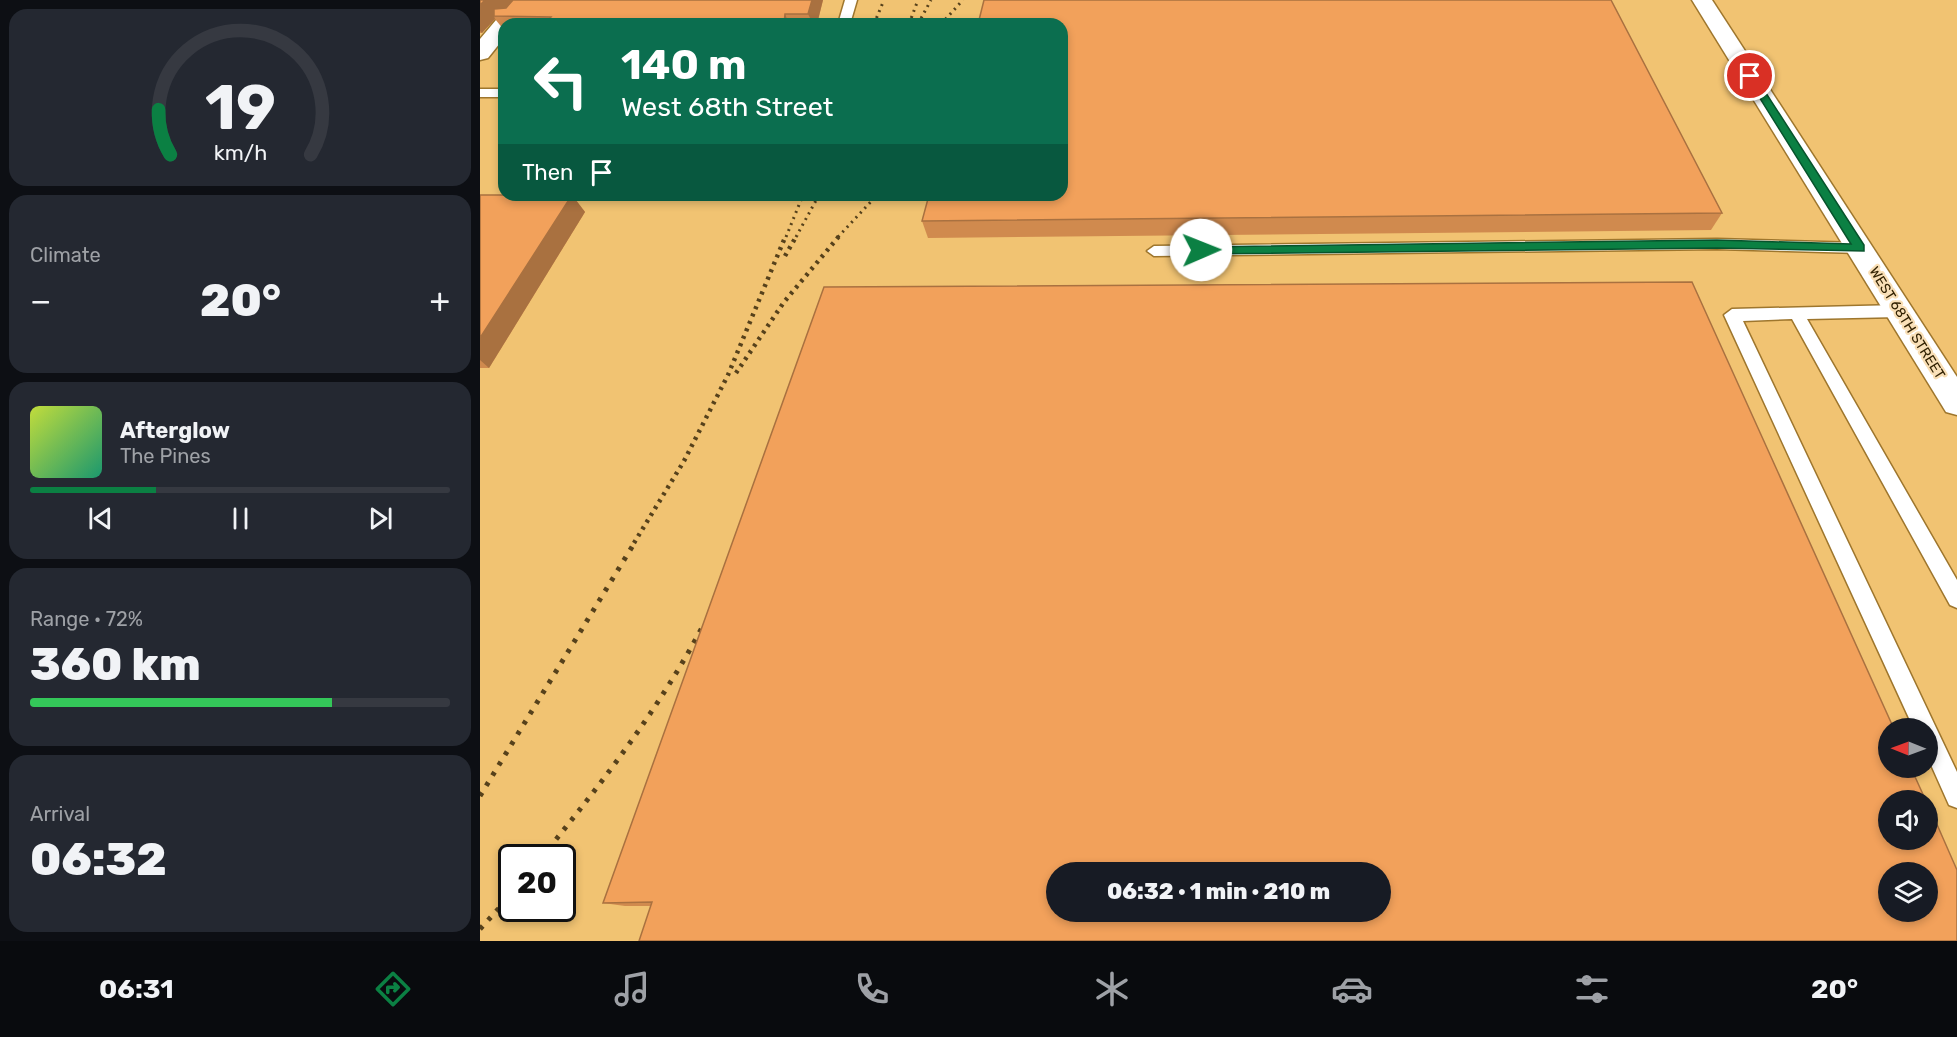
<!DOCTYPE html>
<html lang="en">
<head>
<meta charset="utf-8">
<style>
  body { margin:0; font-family:Rubik,sans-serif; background:#242831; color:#f1f3f6; height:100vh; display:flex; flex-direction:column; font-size:22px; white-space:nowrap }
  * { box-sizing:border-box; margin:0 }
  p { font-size:20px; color:#9ea1a6 }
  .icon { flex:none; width:33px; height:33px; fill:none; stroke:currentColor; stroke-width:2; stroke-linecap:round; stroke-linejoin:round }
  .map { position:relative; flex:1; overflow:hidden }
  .drawer { display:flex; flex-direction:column; gap:9px; padding:9px; background:#0d0f14; width:480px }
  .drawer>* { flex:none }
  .guide { position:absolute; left:18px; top:18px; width:570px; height:183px; border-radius:18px; box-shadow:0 3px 9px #0003; background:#0b6e4f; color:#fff; overflow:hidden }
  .needle { width:39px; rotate:271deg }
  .buttons { position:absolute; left:1398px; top:718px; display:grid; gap:12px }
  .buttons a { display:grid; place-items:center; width:60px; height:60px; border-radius:50%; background:#171b24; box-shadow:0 3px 9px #0003; font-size:30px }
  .speed { position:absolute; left:18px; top:844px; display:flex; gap:12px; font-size:30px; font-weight:700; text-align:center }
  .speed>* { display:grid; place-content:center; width:78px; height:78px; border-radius:50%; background:#171b24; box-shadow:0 3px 9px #0003; line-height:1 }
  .speed .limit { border:3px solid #111; border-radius:9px; background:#fff; color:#111 }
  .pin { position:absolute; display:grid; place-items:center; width:51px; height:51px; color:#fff; margin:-26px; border:3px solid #fff; border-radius:50%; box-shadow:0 2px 6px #0007 }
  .me { position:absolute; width:66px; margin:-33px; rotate:89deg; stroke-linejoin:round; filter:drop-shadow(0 0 4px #0008) }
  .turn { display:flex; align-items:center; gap:21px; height:126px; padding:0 24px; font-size:27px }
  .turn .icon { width:78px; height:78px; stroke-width:2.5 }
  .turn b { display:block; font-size:42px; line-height:51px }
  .then { display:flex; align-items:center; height:57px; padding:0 24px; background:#0003; gap:12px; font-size:22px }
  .big { font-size:45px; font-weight:800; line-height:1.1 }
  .drawer .tile { flex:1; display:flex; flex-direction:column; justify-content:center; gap:9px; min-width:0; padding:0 21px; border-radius:18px; background:#242831 }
  .drawer .dial { align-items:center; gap:0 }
  .dial svg { height:156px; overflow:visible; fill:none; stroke:#363941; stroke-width:7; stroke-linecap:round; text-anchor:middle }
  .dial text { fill:#f1f3f6; stroke:none }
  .song { display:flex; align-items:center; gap:18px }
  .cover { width:72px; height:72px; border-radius:9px; background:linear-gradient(135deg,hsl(70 70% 55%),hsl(160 70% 35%)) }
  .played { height:6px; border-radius:3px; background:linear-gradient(90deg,#0b8043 30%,#363941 30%) }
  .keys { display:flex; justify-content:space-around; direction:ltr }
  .heat { display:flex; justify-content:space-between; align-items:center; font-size:33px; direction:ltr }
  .charge { height:9px; border-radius:4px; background:linear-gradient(90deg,#34c759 72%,#363941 0) }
  .trip { position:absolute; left:566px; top:862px; width:345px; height:60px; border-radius:30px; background:#171b24; box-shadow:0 3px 9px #0003; font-weight:800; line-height:60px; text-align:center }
  .dock { display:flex; height:96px; justify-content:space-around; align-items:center; background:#090b0e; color:#9ea1a6 }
  .dock .icon { width:42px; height:42px }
  .dock .active { color:#0b8043 }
  .dock b { font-size:27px; color:#f1f3f6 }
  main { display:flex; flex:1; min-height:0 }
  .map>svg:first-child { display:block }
  .built { fill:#f1c372; fill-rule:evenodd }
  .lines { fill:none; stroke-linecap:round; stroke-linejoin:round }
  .lane-casing { stroke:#9e762d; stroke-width:3 }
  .street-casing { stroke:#9e762d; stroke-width:3 }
  .lane { fill:#fff; fill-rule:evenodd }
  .street { fill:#fff; fill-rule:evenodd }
  .rail-far2 { stroke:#56411b; stroke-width:3; stroke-dasharray:2 4.5; stroke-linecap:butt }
  .rail-far1 { stroke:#56411b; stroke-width:4.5; stroke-dasharray:3 5; stroke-linecap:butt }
  .rail { stroke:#56411b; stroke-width:5; stroke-dasharray:4 8; stroke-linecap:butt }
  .wall { fill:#d08a4e }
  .shaded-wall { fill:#a97140 }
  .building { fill:#f2a15b; stroke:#a97140; stroke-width:1.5; fill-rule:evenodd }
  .route { fill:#0b8043; stroke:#07532c; stroke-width:1.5 }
  .labels { text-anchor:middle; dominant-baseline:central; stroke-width:4.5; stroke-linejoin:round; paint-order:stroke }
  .far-street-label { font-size:14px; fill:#322203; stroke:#f9dfb6 }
</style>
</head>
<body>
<main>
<section class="drawer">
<div class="tile dial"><svg viewBox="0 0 100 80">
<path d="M14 69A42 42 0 1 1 86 69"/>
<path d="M14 69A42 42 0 0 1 8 46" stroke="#0b8043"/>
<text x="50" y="56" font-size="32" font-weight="700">19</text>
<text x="50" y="72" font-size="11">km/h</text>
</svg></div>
<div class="tile"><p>Climate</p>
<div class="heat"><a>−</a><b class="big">20°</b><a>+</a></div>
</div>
<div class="tile">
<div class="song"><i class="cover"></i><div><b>Afterglow</b><p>The Pines</p></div></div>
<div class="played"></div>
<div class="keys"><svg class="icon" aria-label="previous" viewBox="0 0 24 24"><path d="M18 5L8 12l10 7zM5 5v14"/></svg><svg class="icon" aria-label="pause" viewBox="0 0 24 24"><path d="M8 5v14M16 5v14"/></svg><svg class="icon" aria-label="next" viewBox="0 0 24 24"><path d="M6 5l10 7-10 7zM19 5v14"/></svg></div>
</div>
<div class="tile"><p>Range · 72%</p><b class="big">360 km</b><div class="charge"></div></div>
<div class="tile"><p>Arrival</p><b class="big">06:32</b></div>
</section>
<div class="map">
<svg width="1477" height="941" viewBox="0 0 1477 941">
  <rect width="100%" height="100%" fill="#facf87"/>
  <!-- built -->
  <path class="built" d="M0 0H1477V941H0ZM24 24H582V195H24ZM1408 729H1448V768H1408ZM1408 801H1448V840H1408ZM32 858H82V909H32ZM576 873H900V912H576ZM1408 873H1448V912H1408Z"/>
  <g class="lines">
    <defs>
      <g id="lane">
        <polygon points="365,0 377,0 370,24 358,24"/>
        <rect x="0" y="89" width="24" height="8"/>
        <polygon points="1237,239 1380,243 1387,248 1380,253 1237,249 674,256 667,251 674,246"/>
        <polygon points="1419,305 1427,311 1419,317 1327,319 1477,580 1477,608 1470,605 1312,319 1263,321 1477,772 1477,808 1469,805 1448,758 1448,729 1434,729 1244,315 1252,309"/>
      </g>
      <g id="street">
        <polygon points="1212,0 1232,0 1477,377 1477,415 1466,412"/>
        <polygon points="24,19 34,24 24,24 24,38 8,58 0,60 0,39 16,20"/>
      </g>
    </defs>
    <!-- lane casing -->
    <use href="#lane" class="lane-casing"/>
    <!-- street casing -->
    <use href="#street" class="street-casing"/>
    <!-- lane -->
    <use href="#lane" class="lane"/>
    <!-- street -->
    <use href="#street" class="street"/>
    <!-- rail-far2 -->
    <g class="rail-far2">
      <polyline points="394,24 404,0"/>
      <polyline points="429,24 438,0"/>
      <polyline points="438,24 451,0"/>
      <polyline points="461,24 483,0"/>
      <polyline points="306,237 323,195"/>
      <polyline points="316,237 339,195"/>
      <polyline points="358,237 397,195"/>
    </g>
    <!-- rail-far1 -->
    <g class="rail-far1">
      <polyline points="305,256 317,235"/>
      <polyline points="256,373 304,302 360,235"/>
      <polyline points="154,543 204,461 248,375 306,235"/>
    </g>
    <!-- rail -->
    <g class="rail">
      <polyline points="0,796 155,542"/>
      <path d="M61 858C122 783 180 708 225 622"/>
      <polyline points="0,929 32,894"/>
    </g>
  </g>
  <!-- wall -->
  <g class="wall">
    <polygon points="0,0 343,0 337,24 24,24 24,30 15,19 2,33 0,33"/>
    <polygon points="0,195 92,195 105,212 9,368 0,368"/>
    <polygon points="1242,213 1231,230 448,238 442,221"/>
    <polygon points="344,287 171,906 145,906 123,903"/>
  </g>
  <!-- shaded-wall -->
  <g class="shaded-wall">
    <polygon points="5,0 33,0 18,16 14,16 15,19 2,33 0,31 0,5"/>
    <polygon points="332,0 343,0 337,24 333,24 328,14"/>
    <polygon points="305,14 309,24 304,24"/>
    <polygon points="92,195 105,212 9,368 0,360 0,338"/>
  </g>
  <!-- building -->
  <g class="building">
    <polygon points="0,0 5,0 0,5"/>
    <polygon points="33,0 332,0 328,14 305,14 304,24 65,24 71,17 14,16 14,9 26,8"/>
    <polygon points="504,0 1131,0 1242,213 442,221 449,195 582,195 582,24 498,24"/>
    <polygon points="0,195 92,195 0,338"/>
    <path d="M1212 282 1414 729H1408V768H1431L1446 801H1408V840H1448V804L1477 870V941H159L172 902 123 903 344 287ZM576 873H900V912H576ZM1408 873H1448V912H1408Z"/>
  </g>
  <!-- route -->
  <polygon class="route" points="1267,74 1275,76 1384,245 1384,251 1237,248 721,254 715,250 721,247 1237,240 1371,244 1266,76"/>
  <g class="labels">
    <!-- far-street labels -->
    <g class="far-street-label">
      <text transform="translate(1427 323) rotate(58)">WEST 68TH STREET</text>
    </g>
  </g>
</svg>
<div class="buttons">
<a><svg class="needle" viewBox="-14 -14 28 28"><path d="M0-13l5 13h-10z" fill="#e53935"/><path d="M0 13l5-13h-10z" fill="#9ea1a6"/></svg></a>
<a><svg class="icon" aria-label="sound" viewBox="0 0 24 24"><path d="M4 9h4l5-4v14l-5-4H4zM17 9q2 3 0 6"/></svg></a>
<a><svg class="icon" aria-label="layers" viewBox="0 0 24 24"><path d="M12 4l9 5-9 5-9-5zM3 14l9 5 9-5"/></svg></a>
</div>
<div class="speed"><div class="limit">20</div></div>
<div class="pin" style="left:1270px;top:76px;background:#d93025"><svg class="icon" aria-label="arrive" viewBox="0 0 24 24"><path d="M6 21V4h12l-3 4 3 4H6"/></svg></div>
<svg class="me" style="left:721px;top:250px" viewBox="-20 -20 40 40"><circle r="19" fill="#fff"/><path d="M0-13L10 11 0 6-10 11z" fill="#0b8043"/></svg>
<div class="trip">06:32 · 1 min · 210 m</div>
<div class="guide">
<div class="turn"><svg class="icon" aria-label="left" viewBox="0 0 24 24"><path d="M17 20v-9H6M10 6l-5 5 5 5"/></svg><div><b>140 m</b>West 68th Street</div></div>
<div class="then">Then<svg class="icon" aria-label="arrive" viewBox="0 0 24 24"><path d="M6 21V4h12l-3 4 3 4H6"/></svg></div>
</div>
</div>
</main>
<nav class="dock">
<b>06:31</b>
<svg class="icon active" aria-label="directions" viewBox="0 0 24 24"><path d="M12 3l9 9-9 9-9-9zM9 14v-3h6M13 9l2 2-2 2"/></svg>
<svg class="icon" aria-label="music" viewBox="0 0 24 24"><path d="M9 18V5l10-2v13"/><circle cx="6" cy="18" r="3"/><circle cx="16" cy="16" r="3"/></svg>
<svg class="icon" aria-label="phone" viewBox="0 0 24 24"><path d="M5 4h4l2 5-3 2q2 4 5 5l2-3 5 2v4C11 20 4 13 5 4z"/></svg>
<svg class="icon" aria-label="climate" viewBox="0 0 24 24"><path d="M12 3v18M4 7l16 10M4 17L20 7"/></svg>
<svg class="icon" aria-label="car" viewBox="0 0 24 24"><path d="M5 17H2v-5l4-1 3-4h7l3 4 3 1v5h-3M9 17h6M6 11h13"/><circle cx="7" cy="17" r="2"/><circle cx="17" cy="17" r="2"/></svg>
<svg class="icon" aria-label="filters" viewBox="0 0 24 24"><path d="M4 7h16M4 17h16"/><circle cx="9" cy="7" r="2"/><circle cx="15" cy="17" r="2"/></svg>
<b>20°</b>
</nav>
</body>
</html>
